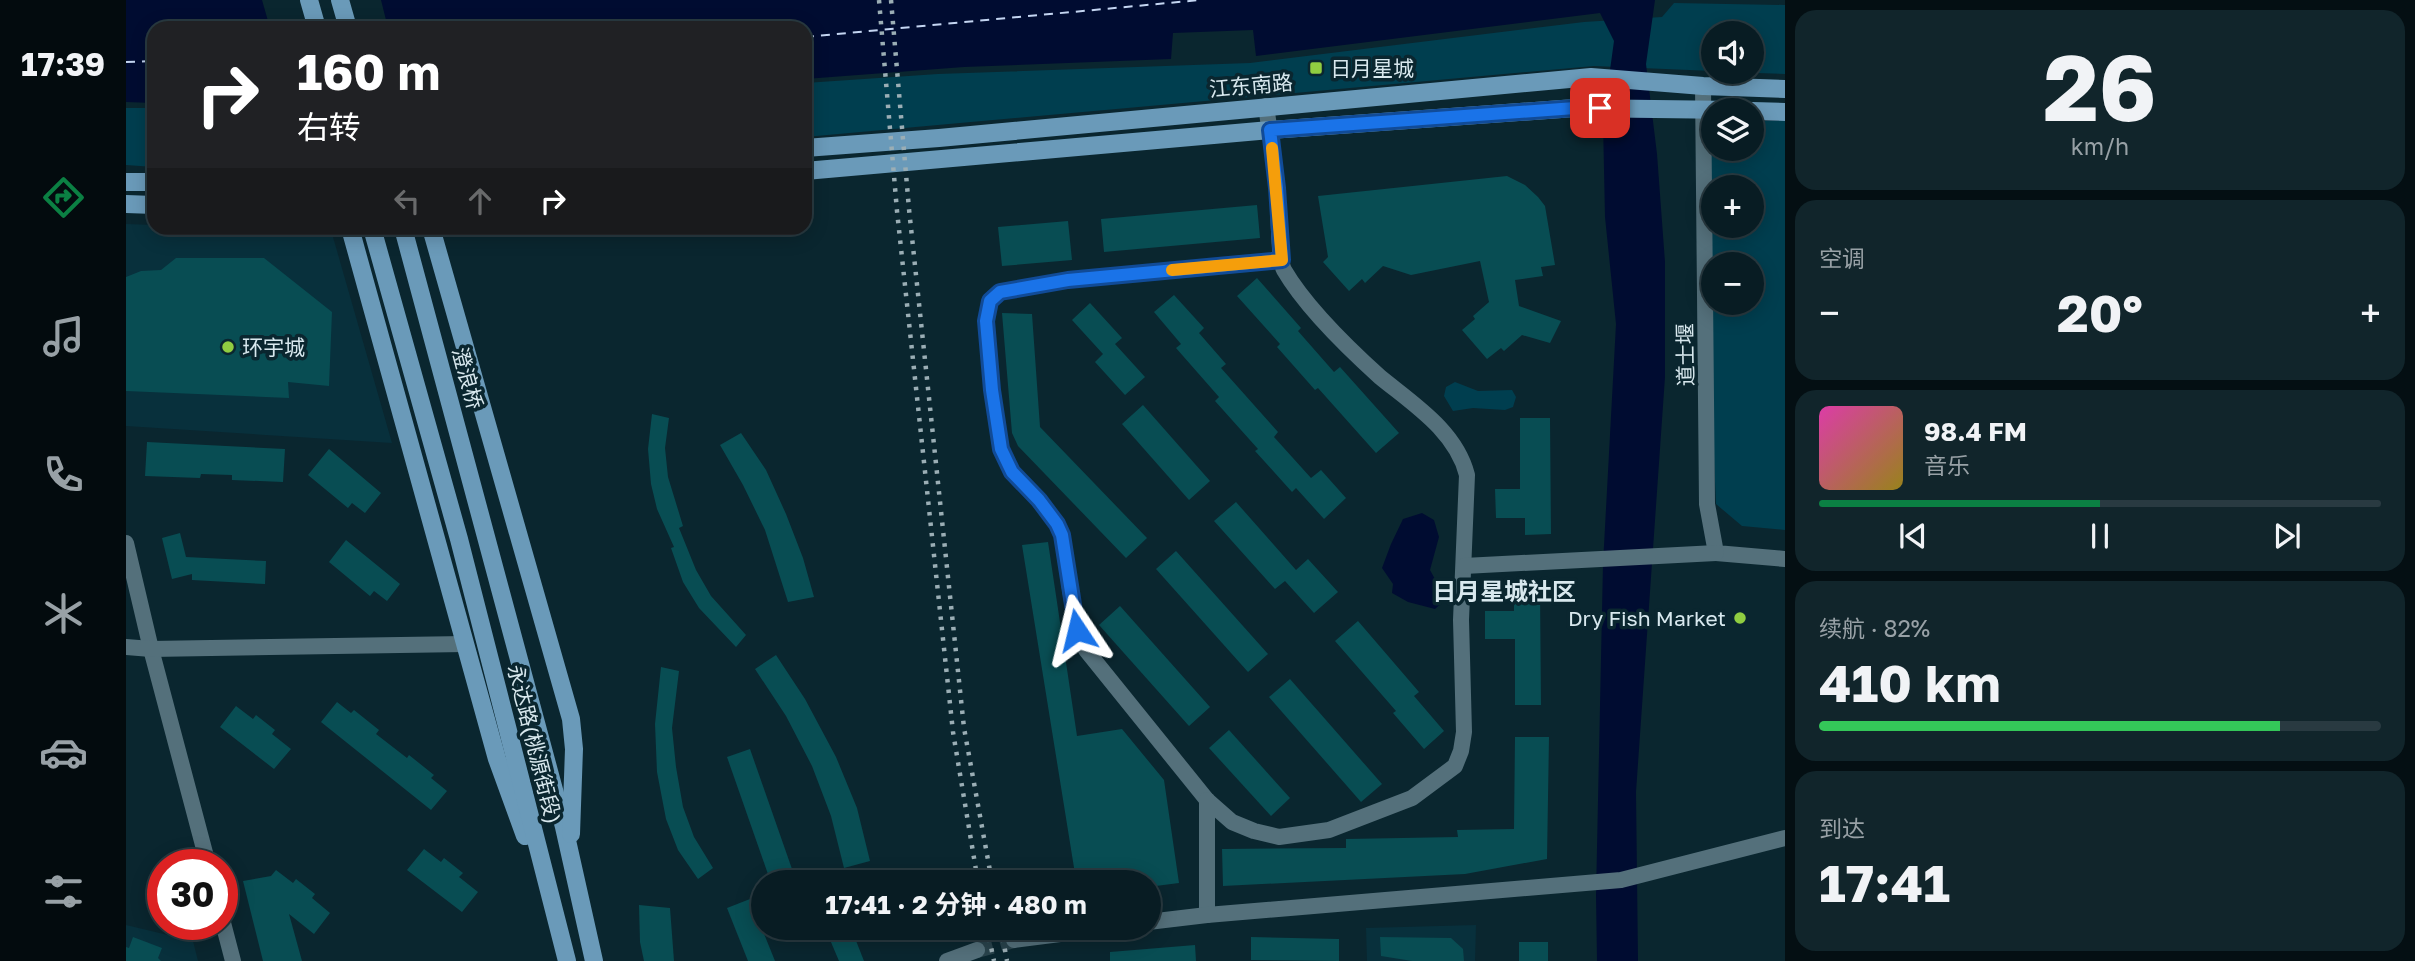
<!DOCTYPE html>
<html lang="zh">
<head>
<meta charset="utf-8">
<style>
  body { margin:0; font-family:"Golos Text","Noto Sans SC",sans-serif; background:#11252b; color:#f1f3f6; height:100vh; display:flex; flex-direction:column; font-size:26px; white-space:nowrap }
  * { box-sizing:border-box; margin:0 }
  p { font-size:23px; color:#98a1a6 }
  .icon { flex:none; width:38px; height:38px; fill:none; stroke:currentColor; stroke-width:2; stroke-linecap:round; stroke-linejoin:round }
  .map { position:relative; flex:1; overflow:hidden }
  .drawer { display:flex; flex-direction:column; gap:10px; padding:10px; background:#040f13; width:630px }
  .drawer>* { flex:none }
  .guide { position:absolute; left:21px; top:21px; width:665px; height:214px; border-radius:21px; box-shadow:0 4px 18px #0003,0 0 0 2px #293a41; background:#202124; color:#fff; overflow:hidden }
  .tools { position:absolute; left:1575px; top:21px; display:grid; gap:14px }
  .tools a { display:grid; place-items:center; width:63px; height:63px; border-radius:50%; background:#081c23; box-shadow:0 4px 18px #0003,0 0 0 2px #293a41; font-size:35px }
  .speed { position:absolute; left:21px; top:849px; display:flex; gap:14px; font-size:35px; font-weight:700; text-align:center }
  .speed>* { display:grid; place-content:center; width:91px; height:91px; border-radius:50%; background:#081c23; box-shadow:0 4px 18px #0003,0 0 0 2px #293a41; line-height:1 }
  .speed .limit { border:10px solid #d22; background:#fff; color:#111 }
  .pin { position:absolute; display:grid; place-items:center; width:60px; height:60px; color:#fff; margin:-30px; border-radius:14px; box-shadow:0 4px 10px #0006 }
  .me { position:absolute; width:77px; margin:-38px; rotate:350deg; stroke-linejoin:round; filter:drop-shadow(0 0 5px #0008) }
  .turn { display:flex; align-items:center; gap:24px; height:147px; padding:0 35px; font-size:32px }
  .turn .icon { width:91px; height:91px; stroke-width:2.5 }
  .turn b { display:block; font-size:49px; line-height:60px }
  .lanes { display:flex; align-items:center; height:66px; padding:0 35px; background:#0003; justify-content:center; gap:35px; direction:ltr }
  .lanes .off { opacity:.35 }
  .big { font-size:52px; font-weight:700; line-height:1.1 }
  .drawer .card { flex:1; display:flex; flex-direction:column; justify-content:center; gap:10px; min-width:0; padding:0 24px; border-radius:21px; background:#11252b }
  .drawer .dial { align-items:center; gap:0 }
  .dial b { font-size:91px; line-height:1 }
  .song { display:flex; align-items:center; gap:21px }
  .cover { width:84px; height:84px; border-radius:10px; background:linear-gradient(135deg,hsl(320 70% 55%),hsl(50 70% 35%)) }
  .played { height:7px; border-radius:4px; background:linear-gradient(90deg,#0b8043 50%,#293a41 50%) }
  .keys { display:flex; justify-content:space-around; direction:ltr }
  .heat { display:flex; justify-content:space-between; align-items:center; font-size:38px; direction:ltr }
  .charge { height:10px; border-radius:5px; background:linear-gradient(90deg,#34c759 82%,#293a41 0) }
  .trip { position:absolute; left:625px; top:870px; width:410px; height:70px; border-radius:35px; background:#081c23; box-shadow:0 4px 18px #0003,0 0 0 2px #293a41; font-weight:700; line-height:70px; text-align:center }
  main { display:flex; flex:1; min-height:0 }
  .menu { display:flex; flex-direction:column; width:126px; justify-content:space-around; align-items:center; background:#030b0e; color:#98a1a6 }
  .menu .icon { width:49px; height:49px }
  .menu .selected { color:#0b8043 }
  .menu b { font-size:32px; color:#f1f3f6 }
  .map>svg:first-child { display:block }
  .built { fill:#08303c }
  .green { fill:#003e4f; fill-rule:evenodd }
  .water { fill:#000c31 }
  .pier { fill:#0a262f }
  .lines { fill:none; stroke-linecap:round; stroke-linejoin:round }
  .ferry { stroke:#c4d6f2; stroke-width:2; stroke-dasharray:9 7; stroke-linecap:butt }
  .building { fill:#084d53 }
  .minor-tunnel { stroke:#29434c; stroke-width:16; stroke-dasharray:16 8; stroke-linecap:butt }
  .minor { stroke:#54707b; stroke-width:16 }
  .primary { stroke:#6a9ab9; stroke-width:18 }
  .rail { stroke:#9baeb5; stroke-width:4.5; stroke-dasharray:3.5 7; stroke-linecap:butt }
  .route-casing { stroke:#114b97; stroke-width:18 }
  .route { stroke:#1a73e8; stroke-width:12 }
  .slow { stroke:#f59e0b; stroke-width:12 }
  .poi-dot { fill:#90cd41; stroke:#0a262f; stroke-width:2.5 }
  .labels { text-anchor:middle; dominant-baseline:central; stroke-width:7; stroke-linejoin:round; paint-order:stroke }
  .poi-label { font-size:21px; fill:#d8e8ee; stroke:#0a262f; text-anchor:start }
  .street-label { font-size:21px; fill:#d8e8ee; stroke:#0a262f }
  .quarter-label { font-size:24px; font-weight:bold; fill:#d8e8ee; stroke:#0a262f }
</style>
</head>
<body>
<main>
<nav class="menu">
<b>17:39</b>
<svg class="icon selected" aria-label="directions" viewBox="0 0 24 24"><path d="M12 3l9 9-9 9-9-9zM9 14v-3h6M13 9l2 2-2 2"/></svg>
<svg class="icon" aria-label="music" viewBox="0 0 24 24"><path d="M9 18V5l10-2v13"/><circle cx="6" cy="18" r="3"/><circle cx="16" cy="16" r="3"/></svg>
<svg class="icon" aria-label="phone" viewBox="0 0 24 24"><path d="M5 4h4l2 5-3 2q2 4 5 5l2-3 5 2v4C11 20 4 13 5 4z"/></svg>
<svg class="icon" aria-label="climate" viewBox="0 0 24 24"><path d="M12 3v18M4 7l16 10M4 17L20 7"/></svg>
<svg class="icon" aria-label="car" viewBox="0 0 24 24"><path d="M5 17H2v-5l4-1 3-4h7l3 4 3 1v5h-3M9 17h6M6 11h13"/><circle cx="7" cy="17" r="2"/><circle cx="17" cy="17" r="2"/></svg>
<svg class="icon" aria-label="filters" viewBox="0 0 24 24"><path d="M4 7h16M4 17h16"/><circle cx="9" cy="7" r="2"/><circle cx="15" cy="17" r="2"/></svg>
</nav>
<div class="map">
<svg width="1659" height="961" viewBox="0 0 1659 961">
  <rect width="100%" height="100%" fill="#0a262f"/>
  <!-- built -->
  <g class="built">
    <polygon points="0,224 28,225 28,228 205,230 266,443 0,426"/>
    <polygon points="0,925 67,941 72,961 0,961"/>
    <polygon points="1350,925 1349,961 1241,961 1240,928"/>
  </g>
  <!-- green -->
  <g class="green">
    <polygon points="1548,3 1659,5 1659,74 1600,72 1626,72 1626,33 1587,33 1587,71 1468,66 679,137 679,83 812,74 1124,63 1458,22 1536,17"/>
    <polygon points="0,108 28,108 28,167 0,165"/>
    <path d="M1626 121H1659V530L1616 526 1590 504 1574 141 1587 144V149H1626ZM1587 187H1626V226H1587ZM1587 264H1626V303H1587Z"/>
    <polygon points="1329,382 1352,391 1386,390 1390,397 1387,407 1379,410 1347,408 1327,411 1318,396 1320,387"/>
  </g>
  <!-- water -->
  <g class="water">
    <polygon points="0,0 1529,0 1520,64 1531,154 1539,262 1539,377 1510,792 1512,961 1471,961 1470,895 1477,564 1490,324 1479,217 1477,121 1488,41 1474,13 1130,56 1127,30 1047,33 1045,59 838,67 679,79 679,28 28,28 28,103 0,102"/>
    <polygon points="1296,513 1308,520 1313,537 1304,570 1315,590 1317,602 1309,609 1282,602 1266,593 1267,584 1256,568 1265,544 1277,519"/>
  </g>
  <!-- pier -->
  <polygon class="pier" points="136,0 255,0 262,28 144,28"/>
  <g class="lines">
    <!-- ferry -->
    <g class="ferry">
      <polyline points="679,37 1074,0"/>
      <polyline points="0,62 28,61"/>
    </g>
  </g>
  <!-- building -->
  <g class="building">
    <polygon points="1381,176 1399,185 1412,197 1419,206 1429,265 1415,267 1417,276 1389,280 1393,306 1435,321 1424,343 1396,335 1378,351 1375,348 1361,359 1336,330 1349,319 1347,316 1363,302 1354,261 1285,275 1257,266 1239,283 1236,279 1223,291 1197,262 1202,257 1192,196"/>
    <polygon points="1131,205 1134,238 978,252 975,219"/>
    <polygon points="942,221 946,260 876,266 872,227"/>
    <polygon points="50,258 138,258 206,312 203,386 162,382 163,398 0,391 0,277 15,271 35,270"/>
    <polygon points="1131,278 1175,328 1172,331 1208,372 1214,367 1273,433 1250,453 1192,388 1189,390 1151,347 1154,344 1111,296"/>
    <polygon points="1048,295 1078,328 1073,333 1100,364 1095,368 1152,432 1148,437 1185,478 1195,470 1220,498 1198,519 1170,488 1166,492 1129,451 1132,449 1089,401 1093,397 1050,348 1055,344 1028,312"/>
    <polygon points="964,303 996,338 989,344 1019,377 999,395 969,362 977,354 946,320"/>
    <polygon points="876,313 906,314 914,427 1021,538 1000,558 892,446 886,433"/>
    <polygon points="1017,405 1084,481 1063,500 996,424"/>
    <polygon points="526,414 543,418 539,448 542,477 557,526 553,528 570,570 585,596 620,635 610,647 573,608 557,582 545,548 548,547 531,509 525,484 522,449"/>
    <polygon points="1394,418 1424,418 1425,534 1399,535 1399,518 1370,518 1369,489 1394,489"/>
    <polygon points="615,433 640,470 660,514 677,558 688,597 662,602 639,530 617,485 594,445"/>
    <polygon points="21,442 159,449 157,482 106,480 106,475 75,474 74,478 19,476"/>
    <polygon points="203,449 255,493 239,513 226,503 222,508 182,475"/>
    <polygon points="1110,502 1170,570 1182,559 1212,592 1188,613 1159,581 1149,589 1088,521"/>
    <polygon points="54,533 60,557 140,561 139,584 66,580 66,574 46,579 36,538"/>
    <polygon points="220,540 274,584 261,601 248,591 244,596 203,562"/>
    <polygon points="922,542 951,736 996,729 1038,780 1053,883 1022,887 1022,882 968,882 967,877 950,880 896,545"/>
    <polygon points="1050,551 1142,654 1122,672 1030,569"/>
    <polygon points="1388,590 1414,590 1415,705 1389,705 1389,639 1359,639 1359,611 1388,611"/>
    <polygon points="994,606 1084,707 1063,726 973,625"/>
    <polygon points="1232,621 1293,692 1288,696 1318,731 1298,749 1267,713 1270,711 1209,641"/>
    <polygon points="650,655 679,699 710,757 731,808 744,861 718,868 705,816 686,766 660,716 629,669"/>
    <polygon points="535,667 553,671 546,728 550,767 557,807 568,837 587,868 572,879 552,850 540,819 531,772 529,724"/>
    <polygon points="1164,679 1256,784 1235,802 1143,697"/>
    <polygon points="211,702 225,713 228,710 253,730 250,734 281,758 283,755 308,775 305,778 321,791 305,810 195,722"/>
    <polygon points="110,706 127,719 130,715 149,730 146,734 165,749 148,769 94,727"/>
    <polygon points="1103,730 1164,798 1145,816 1083,748"/>
    <polygon points="1389,737 1423,737 1421,859 1339,874 1097,886 1096,849 1220,848 1220,839 1332,837 1331,830 1388,829"/>
    <polygon points="624,749 666,869 643,877 601,757"/>
    <polygon points="298,849 315,862 318,858 337,873 333,877 352,892 336,912 281,870"/>
    <polygon points="150,870 167,883 170,879 189,894 186,898 204,913 188,934 163,914 176,961 137,961 117,881 145,876"/>
    <polygon points="624,899 649,961 622,961 601,908"/>
    <polygon points="513,905 544,908 548,961 518,961 514,942"/>
    <polygon points="699,928 725,928 738,961 713,961"/>
    <polygon points="7,937 36,948 32,958 35,961 0,961 0,947 3,948"/>
    <polygon points="1125,937 1213,939 1213,961 1125,960"/>
    <polygon points="1254,937 1325,938 1337,949 1338,961 1286,961 1255,956"/>
    <rect x="1393" y="942" width="29" height="19"/>
    <polygon points="1069,945 1070,961 984,961 984,952"/>
  </g>
  <g class="lines">
    <!-- minor-tunnel -->
    <polyline class="minor-tunnel" points="851,950 888,940"/>
    <!-- minor -->
    <g class="minor">
      <polyline points="1577,86 1581,504 1590,553 1659,559"/>
      <path d="M1140 106C1144 134 1149 162 1151 190 1153 207 1152 259 1158 270 1179 306 1223 349 1254 377 1287 404 1330 431 1341 475L1335 620 1338 732 1335 751 1329 766 1286 798 1203 830 1153 837 1128 831 1106 822 1081 800 960 650C943 613 944 574 936 535L931 524 913 500 886 472 875 449 866 390 860 321 864 301 874 292 942 280 1156 260"/>
      <polyline points="0,543 25,649 82,864"/>
      <polyline points="1338,566 1590,553"/>
      <polyline points="0,647 25,649 339,644"/>
      <polyline points="1081,800 1081,915"/>
      <polyline points="96,919 107,961"/>
      <polyline points="1022,922 1081,915 1495,880 1659,838"/>
      <polyline points="888,940 981,928"/>
      <polyline points="821,961 851,950"/>
    </g>
    <!-- primary -->
    <g class="primary">
      <polyline points="183,0 191,28"/>
      <polyline points="214,0 222,28"/>
      <polyline points="1626,111 1659,112"/>
      <polyline points="679,148 813,138 1465,77 1577,86 1659,89"/>
      <polyline points="679,171 1144,130 1449,108 1608,110"/>
      <polyline points="0,182 28,182"/>
      <polyline points="0,204 28,205"/>
      <polyline points="224,228 371,759 399,836"/>
      <polyline points="246,228 333,539 441,961"/>
      <polyline points="277,228 438,827 468,961"/>
      <polyline points="305,228 445,719 448,749 445,834"/>
    </g>
    <!-- rail -->
    <g class="rail">
      <polyline points="753,0 771,211 827,732 852,882"/>
      <polyline points="765,0 783,209 838,728 866,882"/>
      <polyline points="861,928 868,961"/>
      <polyline points="875,928 881,961"/>
    </g>
  </g>
  <g class="lines">
    <defs>
      <polyline id="route" points="951,630 936,535 931,524 913,500 886,472 875,449 866,390 860,321 864,301 874,292 942,280 1156,260 1151,188 1144,130 1449,108 1474,108"/>
    </defs>
    <!-- route casing -->
    <use href="#route" class="route-casing"/>
    <!-- route -->
    <use href="#route" class="route"/>
    <!-- slow -->
    <polyline class="slow" points="1046,270 1156,260 1146,148"/>
  </g>
  <!-- markers -->
  <g class="poi-dot">
    <rect x="1183" y="61" width="14" height="14" rx="3.5"/>
    <circle cx="102" cy="347" r="7"/>
    <circle cx="1614" cy="618" r="7"/>
  </g>
  <g class="labels">
    <!-- poi labels -->
    <g class="poi-label">
      <text x="1204" y="68">日月星城</text>
      <text x="116" y="347">环宇城</text>
      <text x="1600" y="618" text-anchor="end">Dry Fish Market</text>
    </g>
    <!-- street labels -->
    <g class="street-label">
      <text transform="translate(1125 85) rotate(-5)">江东南路</text>
      <text transform="translate(1559 355) rotate(-91)">道士堰</text>
      <text transform="translate(342 378) rotate(75)">澄浪桥</text>
      <text transform="translate(409 744) rotate(76)">永达路(桃源街段)</text>
    </g>
    <!-- quarter labels -->
    <g class="quarter-label">
      <text x="1378" y="590">日月星城社区</text>
    </g>
  </g>
</svg>
<div class="tools">
<a><svg class="icon" aria-label="sound" viewBox="0 0 24 24"><path d="M4 9h4l5-4v14l-5-4H4zM17 9q2 3 0 6"/></svg></a>
<a><svg class="icon" aria-label="layers" viewBox="0 0 24 24"><path d="M12 4l9 5-9 5-9-5zM3 14l9 5 9-5"/></svg></a>
<a>+</a>
<a>−</a>
</div>
<div class="speed"><div class="limit">30</div></div>
<div class="pin" style="left:1474px;top:108px;background:#d93025"><svg class="icon" aria-label="arrive" viewBox="0 0 24 24"><path d="M6 21V4h12l-3 4 3 4H6"/></svg></div>
<svg class="me" style="left:951px;top:630px" viewBox="-20 -20 40 40"><path d="M0-17L14 15 0 8-14 15z" fill="#1a73e8" stroke="#fff" stroke-width="4"/></svg>
<div class="trip">17:41 · 2 分钟 · 480 m</div>
<div class="guide">
<div class="turn"><svg class="icon" aria-label="right" viewBox="0 0 24 24"><path d="M7 20v-9h11M14 6l5 5-5 5"/></svg><div><b>160 m</b>右转</div></div>
<div class="lanes"><svg class="icon off" aria-label="left" viewBox="0 0 24 24"><path d="M17 20v-9H6M10 6l-5 5 5 5"/></svg><svg class="icon off" aria-label="ahead" viewBox="0 0 24 24"><path d="M12 20V5M6 11l6-6 6 6"/></svg><svg class="icon" aria-label="right" viewBox="0 0 24 24"><path d="M7 20v-9h11M14 6l5 5-5 5"/></svg></div>
</div>
</div>
<section class="drawer">
<div class="card dial"><b>26</b><p>km/h</p></div>
<div class="card"><p>空调</p>
<div class="heat"><a>−</a><b class="big">20°</b><a>+</a></div>
</div>
<div class="card">
<div class="song"><i class="cover"></i><div><b>98.4 FM</b><p>音乐</p></div></div>
<div class="played"></div>
<div class="keys"><svg class="icon" aria-label="previous" viewBox="0 0 24 24"><path d="M18 5L8 12l10 7zM5 5v14"/></svg><svg class="icon" aria-label="pause" viewBox="0 0 24 24"><path d="M8 5v14M16 5v14"/></svg><svg class="icon" aria-label="next" viewBox="0 0 24 24"><path d="M6 5l10 7-10 7zM19 5v14"/></svg></div>
</div>
<div class="card"><p>续航 · 82%</p><b class="big">410 km</b><div class="charge"></div></div>
<div class="card"><p>到达</p><b class="big">17:41</b></div>
</section>
</main>
</body>
</html>
